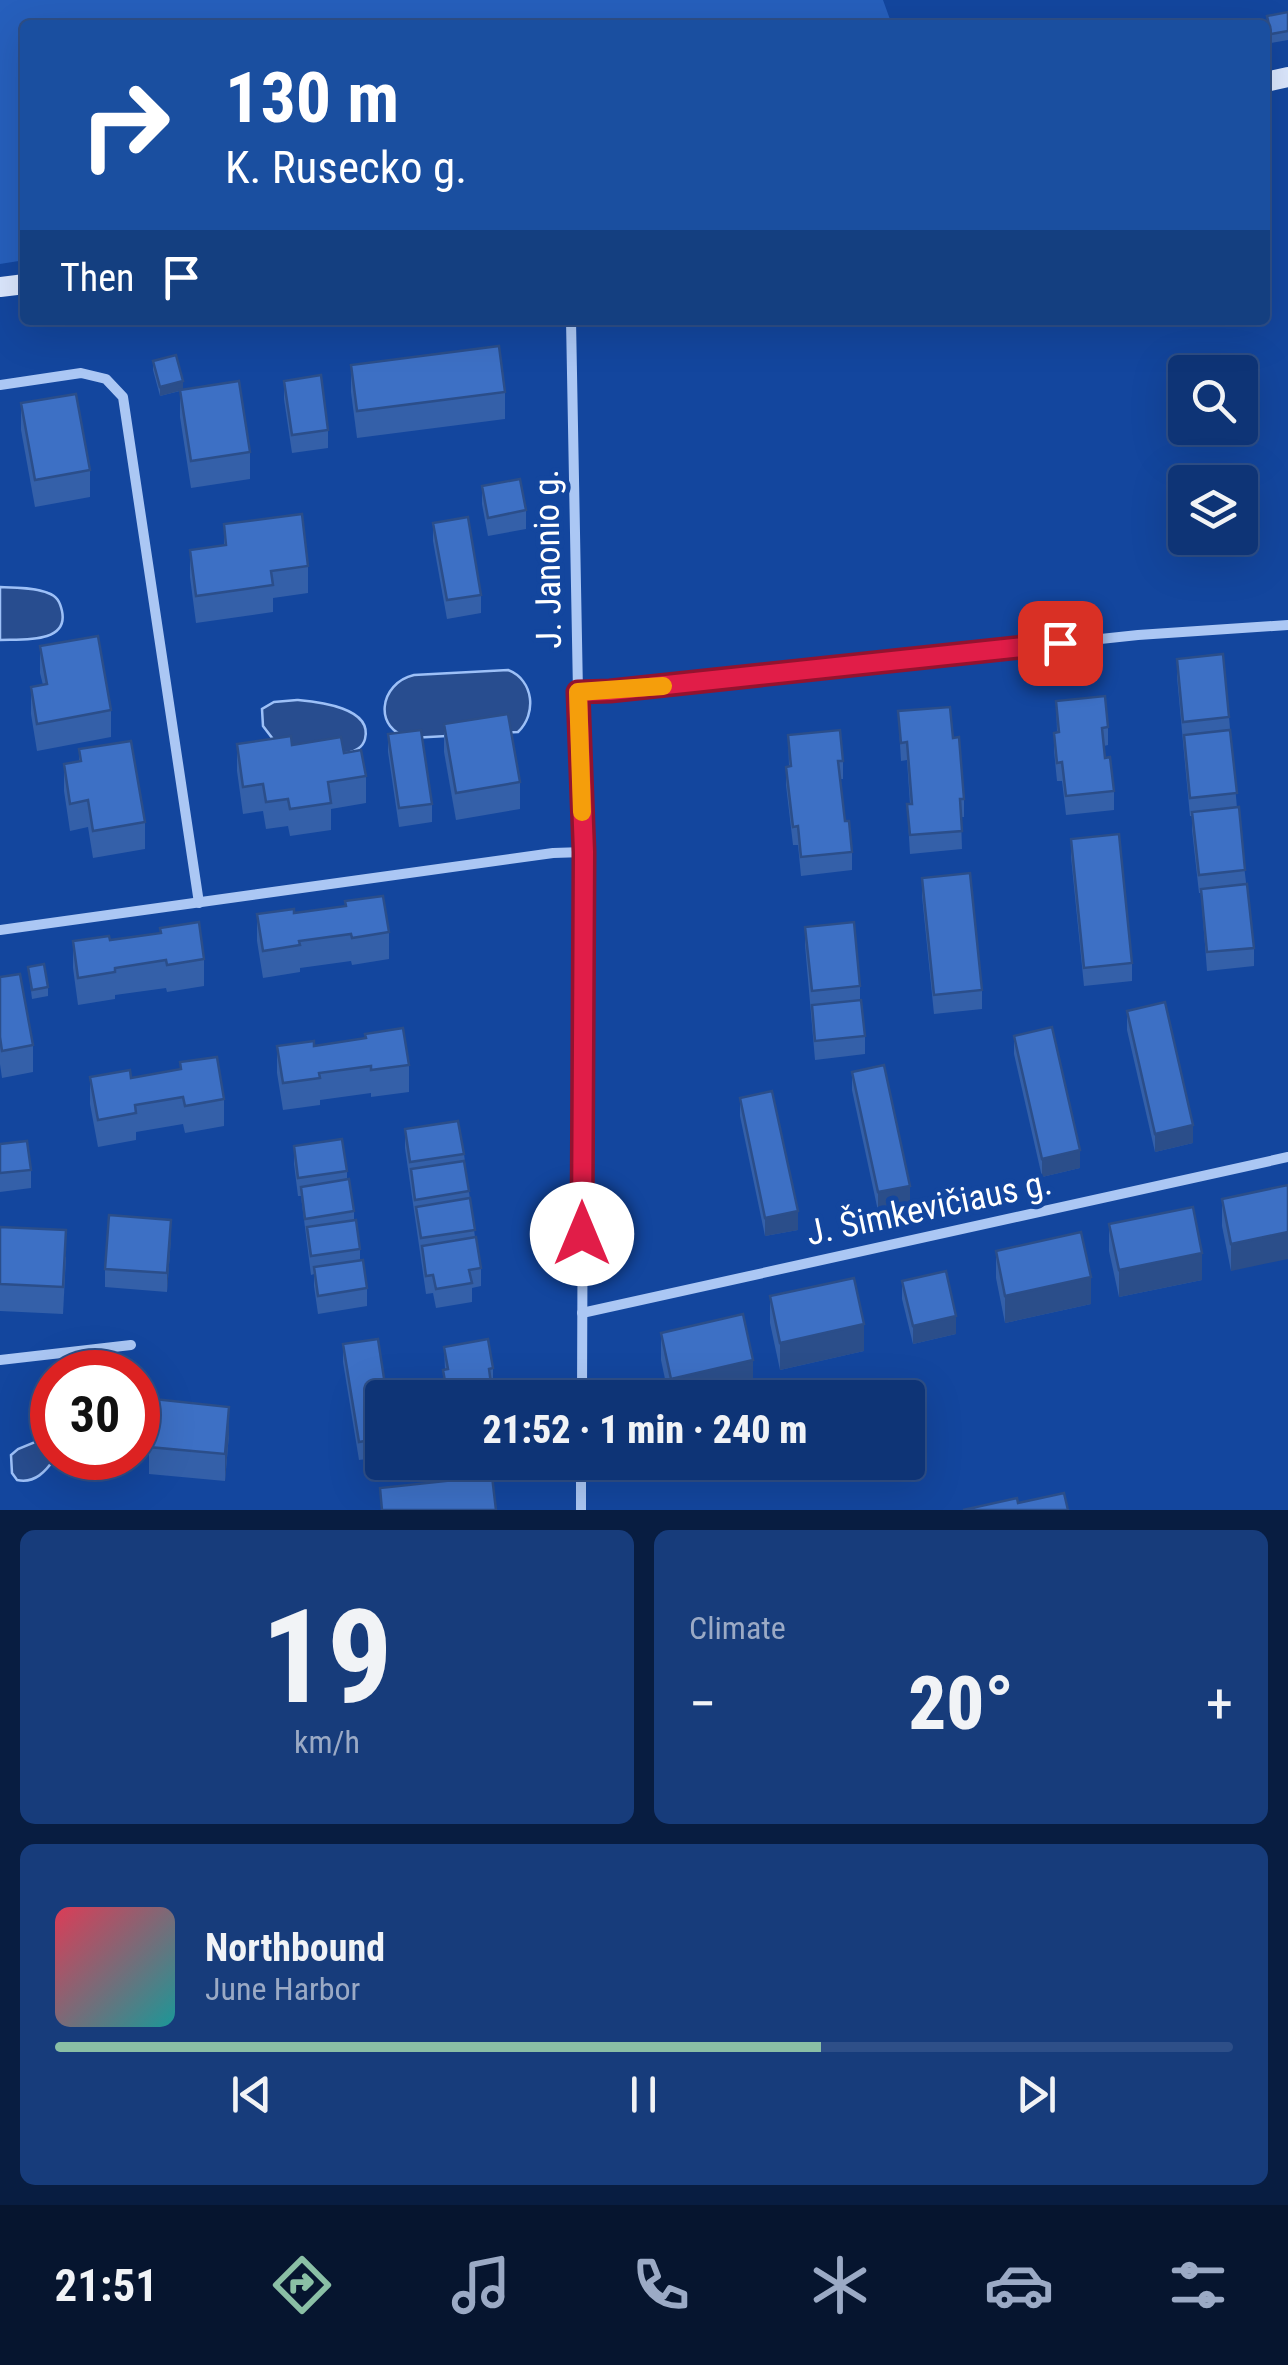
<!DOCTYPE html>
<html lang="en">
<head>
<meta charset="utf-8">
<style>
  body { margin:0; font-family:"Roboto Condensed",sans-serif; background:#173c7b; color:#f1f3f6; height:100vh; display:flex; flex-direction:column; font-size:38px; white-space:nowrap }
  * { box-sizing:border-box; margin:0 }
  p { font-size:32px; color:#9baac5 }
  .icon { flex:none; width:55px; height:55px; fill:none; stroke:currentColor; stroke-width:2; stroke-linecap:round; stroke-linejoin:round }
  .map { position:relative; height:1510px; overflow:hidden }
  .drawer { display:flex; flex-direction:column; gap:20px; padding:20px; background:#081d41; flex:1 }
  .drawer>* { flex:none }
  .guide { position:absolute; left:20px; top:20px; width:1250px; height:305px; border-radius:10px; box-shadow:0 10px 40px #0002,0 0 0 2px #2e4f88; background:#1a4fa0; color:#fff; overflow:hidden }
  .controls { position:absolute; left:1168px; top:355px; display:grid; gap:20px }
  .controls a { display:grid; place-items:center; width:90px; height:90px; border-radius:10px; background:#0e3476; box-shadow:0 10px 40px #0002,0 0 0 2px #2e4f88; font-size:50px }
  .speed { position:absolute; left:30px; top:1350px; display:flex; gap:20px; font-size:50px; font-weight:700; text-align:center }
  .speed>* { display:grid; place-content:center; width:130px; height:130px; border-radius:50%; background:#0e3476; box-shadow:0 10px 40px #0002,0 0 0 2px #2e4f88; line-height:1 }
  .speed .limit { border:15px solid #d22; background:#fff; color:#111 }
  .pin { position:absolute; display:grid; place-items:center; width:85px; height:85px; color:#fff; margin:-42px; border-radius:20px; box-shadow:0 5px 15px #0006 }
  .me { position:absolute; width:110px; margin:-55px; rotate:0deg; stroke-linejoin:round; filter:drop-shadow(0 0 8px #0008) }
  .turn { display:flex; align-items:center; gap:35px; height:210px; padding:0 40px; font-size:45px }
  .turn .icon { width:130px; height:130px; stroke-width:2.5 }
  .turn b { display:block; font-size:70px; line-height:85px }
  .then { display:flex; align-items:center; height:95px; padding:0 40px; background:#0003; gap:20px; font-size:38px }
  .big { font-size:75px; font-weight:800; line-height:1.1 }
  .drawer .tile { flex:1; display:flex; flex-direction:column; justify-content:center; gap:15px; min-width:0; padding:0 35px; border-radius:15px; background:#173c7b }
  .drawer .dial { align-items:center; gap:0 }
  .dial b { font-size:130px; line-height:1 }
  .song { display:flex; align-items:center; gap:30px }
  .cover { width:120px; height:120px; border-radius:15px; background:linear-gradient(135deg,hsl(350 70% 55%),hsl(180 70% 35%)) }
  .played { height:10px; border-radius:5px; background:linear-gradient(90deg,#8abfa5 65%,#2e4f88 65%) }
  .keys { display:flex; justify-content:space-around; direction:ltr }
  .heat { display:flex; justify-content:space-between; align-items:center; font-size:55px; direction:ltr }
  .drawer .tiles { flex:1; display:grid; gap:20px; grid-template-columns:1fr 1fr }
  .tile:last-child { grid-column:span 2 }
  .trip { position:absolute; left:365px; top:1380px; width:560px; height:100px; border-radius:10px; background:#0e3476; box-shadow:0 10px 40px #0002,0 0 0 2px #2e4f88; font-weight:800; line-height:100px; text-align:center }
  .tab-bar { display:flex; height:160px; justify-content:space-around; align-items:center; background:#06152f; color:#9baac5 }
  .tab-bar .icon { width:70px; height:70px }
  .tab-bar .current { color:#8abfa5 }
  .tab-bar b { font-size:45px; color:#f1f3f6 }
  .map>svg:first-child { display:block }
  .green { fill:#265fbc }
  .water { fill:#284d8f; stroke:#9dc0f7; stroke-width:2.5 }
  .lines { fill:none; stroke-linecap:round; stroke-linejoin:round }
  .street { stroke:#abc7f4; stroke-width:10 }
  .secondary { stroke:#dbe7fd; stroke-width:20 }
  .wall { fill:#3460a9 }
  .shaded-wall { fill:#2b4e8a }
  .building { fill:#3d70c5; stroke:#2b4e8a; stroke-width:2.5 }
  .route-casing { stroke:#92132f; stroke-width:25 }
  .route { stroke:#e11d48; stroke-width:18 }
  .slow { stroke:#f59e0b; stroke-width:18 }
  .labels { text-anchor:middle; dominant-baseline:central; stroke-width:10; stroke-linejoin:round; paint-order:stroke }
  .street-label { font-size:35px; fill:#fff; stroke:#13469e }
</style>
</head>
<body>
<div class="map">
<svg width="1288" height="1510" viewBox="0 0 1288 1510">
  <rect width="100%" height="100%" fill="#13469e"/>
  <!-- green -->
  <polygon class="green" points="0,0 883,0 892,25 25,25 25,260 0,264"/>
  <!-- water -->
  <g class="water">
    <path d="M0 587C15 588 34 587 48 593 57 596 60 602 62 611 69 644 21 639 0 640Z"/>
    <path d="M508 670C534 680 537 714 518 732L411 738C372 730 379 683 414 675Z"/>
    <path d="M297 700C317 702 373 707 365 739 363 747 355 752 347 753 331 755 294 746 276 743L263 726 262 709 274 702Z"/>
    <path d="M52 1435V1458H55C46 1471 35 1484 17 1480L12 1473 11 1455 18 1449Z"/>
  </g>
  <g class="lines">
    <!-- street -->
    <g class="street">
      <polyline points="571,320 578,692 584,852 582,1398"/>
      <polyline points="0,385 81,373 106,379 123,397 199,903"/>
      <polyline points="578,692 611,691 1138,635 1288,625"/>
      <polyline points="0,930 553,853 584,852"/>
      <polyline points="582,1313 1288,1157"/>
      <polyline points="0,1360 131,1345"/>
      <polyline points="581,1510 581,1462"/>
    </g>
    <!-- secondary -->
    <g class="secondary">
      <polyline points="1265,82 1288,77"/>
      <polyline points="0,287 25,284"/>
    </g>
  </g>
  <!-- wall -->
  <g class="wall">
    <polygon points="1288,12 1288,40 1271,43 1267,16"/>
    <polygon points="153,361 250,452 250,479 191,488 180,417 180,391 160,396 153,370"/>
    <polygon points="351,365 505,392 505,419 357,438 351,392"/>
    <polygon points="284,381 328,430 328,448 292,453 284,399"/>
    <polygon points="21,403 90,470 90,497 35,507 21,430"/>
    <polygon points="482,486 526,510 526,529 488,536 482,504"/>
    <polygon points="433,523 481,595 481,613 447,619 433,541"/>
    <polygon points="224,524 308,566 308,593 273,598 273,612 196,623 190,577 190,550 224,545"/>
    <polygon points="40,646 111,710 111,737 37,751 31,714 31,687 43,685 40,673"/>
    <polygon points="1177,659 1229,717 1237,808 1254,948 1254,966 1207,971 1201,893 1199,893 1192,830 1192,816 1190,816 1184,753 1177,677"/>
    <polygon points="1056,701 1108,727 1108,745 1104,746 1105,758 1114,791 1114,810 1066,815 1062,781 1057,781 1054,751 1054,733 1057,732"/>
    <polygon points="898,711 953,738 964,799 964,817 961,817 962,849 910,854 907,804 910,804 907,760 901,761"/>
    <polygon points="444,724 520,782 520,809 456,820 444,752"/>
    <polygon points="388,734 432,804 432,822 399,827 388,752"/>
    <polygon points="788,735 843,761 843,779 840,779 845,821 852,852 852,870 801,876 798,845 793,845 786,785 786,767 789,767"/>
    <polygon points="237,744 292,745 344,753 366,776 366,803 331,809 331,830 290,836 288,826 266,829 263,811 243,814 237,771"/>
    <polygon points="79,749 145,822 145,849 93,858 88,827 70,831 64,791 64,764 79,761"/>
    <polygon points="1071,839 1132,963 1132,981 1084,986 1071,857"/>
    <polygon points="922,878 982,990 982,1009 934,1014 922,896"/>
    <polygon points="294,913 389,932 389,959 352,965 351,961 300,968 300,972 263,978 257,941 257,914"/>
    <polygon points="805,927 860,986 860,1000 865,1036 865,1054 815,1060 805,945"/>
    <polygon points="110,940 204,959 204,986 167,992 166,988 115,995 115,999 78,1005 73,968 73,941"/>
    <polygon points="28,967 48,987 48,996 32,999"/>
    <polygon points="0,977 33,1045 33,1072 2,1078 0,1064"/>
    <polygon points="1127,1011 1193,1143 1155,1152 1127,1030"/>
    <polygon points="365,1034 409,1065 409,1092 371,1097 371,1093 320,1100 320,1105 283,1110 277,1073 277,1046 314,1046 365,1038"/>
    <polygon points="1014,1036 1080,1168 1042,1177 1014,1054"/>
    <polygon points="180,1062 224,1099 224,1126 185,1133 183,1124 136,1132 136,1140 98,1147 90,1104 90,1077 131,1078 180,1070"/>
    <polygon points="852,1072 910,1204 878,1211 852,1090"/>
    <polygon points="740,1098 798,1230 765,1236 740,1116"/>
    <polygon points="405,1129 464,1154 475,1237 481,1268 481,1286 472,1288 472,1302 436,1308 433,1293 426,1294 405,1148"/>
    <polygon points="0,1144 31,1170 31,1188 0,1192"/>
    <polygon points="294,1146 347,1171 347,1180 354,1211 354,1220 360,1249 360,1260 367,1288 367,1306 318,1314 314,1286 314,1274 311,1275 301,1196 298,1196 294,1164"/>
    <polygon points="1288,1185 1231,1271 1222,1226 1222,1199"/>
    <polygon points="1109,1224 1202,1280 1119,1297 1109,1251"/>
    <polygon points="0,1227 66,1257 63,1314 0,1311"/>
    <polygon points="171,1238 167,1292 105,1287 105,1269"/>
    <polygon points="996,1251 1091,1304 1005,1323 996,1278"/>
    <polygon points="902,1281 956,1334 913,1344 902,1299"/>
    <polygon points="770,1296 864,1351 780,1370 770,1323"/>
    <polygon points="661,1333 753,1387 708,1398 669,1398 661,1360"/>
    <polygon points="343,1344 382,1398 382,1457 359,1460 343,1362"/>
    <polygon points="444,1347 493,1368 493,1386 491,1386 493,1398 445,1398 443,1389 443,1370 445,1370"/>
    <polygon points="229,1434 225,1481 149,1474 149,1447"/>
  </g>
  <!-- shaded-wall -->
  <g class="shaded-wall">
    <polygon points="183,381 183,390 160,396 160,387"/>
    <polygon points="1193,1125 1193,1143 1155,1152 1155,1134"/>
    <polygon points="1080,1150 1080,1168 1042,1177 1042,1159"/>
    <polygon points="910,1186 910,1204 878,1211 878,1192"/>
    <polygon points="798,1211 798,1230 765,1236 765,1218"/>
    <polygon points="171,1220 171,1238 167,1292 167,1273"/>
    <polygon points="1288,1232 1288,1259 1231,1271 1231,1244"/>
    <polygon points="1202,1253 1202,1280 1119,1297 1119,1270"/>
    <polygon points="1091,1277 1091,1304 1005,1323 1005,1296"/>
    <polygon points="956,1316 956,1334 913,1344 913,1326"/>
    <polygon points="864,1324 864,1351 780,1370 780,1343"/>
    <polygon points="753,1360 753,1387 708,1398 671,1398 671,1379"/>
    <polygon points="229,1407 229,1434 225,1481 225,1454"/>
  </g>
  <!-- building -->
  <g class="building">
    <polygon points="1288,12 1288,31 1271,34 1267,16"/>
    <polygon points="499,346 505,392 357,411 351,365"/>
    <polygon points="176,355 183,381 160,387 153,361"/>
    <polygon points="321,375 328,430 292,435 284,381"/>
    <polygon points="239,381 250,452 191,461 180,390"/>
    <polygon points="76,394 90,470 35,480 21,403"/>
    <polygon points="520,479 526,510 488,518 482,486"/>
    <polygon points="302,514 308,566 271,571 273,585 196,596 190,550 226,545 224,524"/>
    <polygon points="468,517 481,595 447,600 433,523"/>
    <polygon points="98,636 111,710 37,724 31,687 47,684 40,646"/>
    <polygon points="1223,654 1229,717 1183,722 1177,659"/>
    <polygon points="1105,696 1108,727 1102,728 1105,758 1110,757 1114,791 1066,796 1062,762 1057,763 1054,733 1059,732 1056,701"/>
    <polygon points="950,707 953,738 959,737 964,799 960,799 962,831 910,835 907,804 912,804 907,742 901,743 898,711"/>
    <polygon points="508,714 520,782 456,793 444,724"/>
    <polygon points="421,730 432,804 399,808 388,734"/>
    <polygon points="840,730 843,761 838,761 845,821 849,821 852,852 801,857 798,826 793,827 786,767 791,766 788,735"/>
    <polygon points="1230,730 1237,793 1190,798 1184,735"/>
    <polygon points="291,736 292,745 341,737 344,753 361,750 366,776 328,782 331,803 290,809 288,799 266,802 263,784 243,787 237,744"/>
    <polygon points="131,741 145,822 93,831 88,800 70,804 64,764 81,761 79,749"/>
    <polygon points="1239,807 1245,870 1199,875 1192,812"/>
    <polygon points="1119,834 1132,963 1084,968 1071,839"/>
    <polygon points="970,873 982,990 934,995 922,878"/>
    <polygon points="1247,884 1254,948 1207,952 1201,889"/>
    <polygon points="383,896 389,932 352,938 351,934 299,941 300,945 263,951 257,914 294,909 294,913 346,906 345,901"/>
    <polygon points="199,922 204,959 167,965 166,960 115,968 115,972 78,978 73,941 109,936 110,940 161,933 160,928"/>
    <polygon points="854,922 860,986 812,991 805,927"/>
    <polygon points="44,964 48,987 32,990 28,967"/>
    <polygon points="20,974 33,1045 2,1051 0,1037 0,977"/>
    <polygon points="861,1000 865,1036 815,1041 812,1005"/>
    <polygon points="1165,1002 1193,1125 1155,1134 1127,1011"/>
    <polygon points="1052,1027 1080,1150 1042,1159 1014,1036"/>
    <polygon points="403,1028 409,1065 371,1070 371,1066 319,1073 320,1078 283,1083 277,1046 314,1041 314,1046 366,1038 365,1034"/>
    <polygon points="217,1057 224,1099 185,1106 183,1097 135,1105 136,1113 98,1120 90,1077 130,1070 131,1078 181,1069 180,1062"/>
    <polygon points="884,1065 910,1186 878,1192 852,1072"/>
    <polygon points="772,1091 798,1211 765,1218 740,1098"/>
    <polygon points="458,1121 464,1154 410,1162 405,1129"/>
    <polygon points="342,1139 347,1171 298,1178 294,1146"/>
    <polygon points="27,1141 31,1170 0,1173 0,1144"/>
    <polygon points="464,1161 469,1191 415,1200 411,1169"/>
    <polygon points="349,1179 354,1211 305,1219 301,1187"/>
    <polygon points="1288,1185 1288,1232 1231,1244 1222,1199"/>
    <polygon points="470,1198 475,1230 421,1238 416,1207"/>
    <polygon points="1193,1207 1202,1253 1119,1270 1109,1224"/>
    <polygon points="109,1215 171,1220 167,1273 105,1269"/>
    <polygon points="356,1220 360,1249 311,1256 307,1227"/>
    <polygon points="0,1227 66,1230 63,1287 0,1284"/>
    <polygon points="1081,1232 1091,1277 1005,1296 996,1251"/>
    <polygon points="476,1237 481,1268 469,1270 472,1283 436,1289 433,1275 426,1276 422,1246"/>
    <polygon points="363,1260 367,1288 318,1296 314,1267"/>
    <polygon points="946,1271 956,1316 913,1326 902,1281"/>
    <polygon points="854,1278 864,1324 780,1343 770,1296"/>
    <polygon points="743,1314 753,1360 671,1379 661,1333"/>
    <polygon points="378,1339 387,1398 382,1398 382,1438 359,1442 343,1344"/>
    <polygon points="488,1339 493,1368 489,1369 493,1398 448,1398 443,1370 448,1369 444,1347"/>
    <polygon points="154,1399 229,1407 225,1454 149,1447"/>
    <polygon points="492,1476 496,1510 382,1510 380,1488"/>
    <polygon points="1064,1493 1068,1510 963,1510 1017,1498 1018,1503"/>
  </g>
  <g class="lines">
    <defs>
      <polyline id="route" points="582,1234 584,852 578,692 610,691 1060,643"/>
    </defs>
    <!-- route casing -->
    <use href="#route" class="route-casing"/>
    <!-- route -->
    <use href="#route" class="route"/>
    <!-- slow -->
    <polyline class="slow" points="582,812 578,692 663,686"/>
  </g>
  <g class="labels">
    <!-- street labels -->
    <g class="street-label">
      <text transform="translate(548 559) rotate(-91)">J. Janonio g.</text>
      <text transform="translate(929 1208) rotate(-12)">J. Šimkevičiaus g.</text>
    </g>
  </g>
</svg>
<div class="controls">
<a><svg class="icon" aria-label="search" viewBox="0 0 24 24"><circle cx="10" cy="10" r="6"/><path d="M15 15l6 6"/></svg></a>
<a><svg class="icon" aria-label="layers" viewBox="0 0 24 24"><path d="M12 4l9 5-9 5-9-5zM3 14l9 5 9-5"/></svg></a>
</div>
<div class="speed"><div class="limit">30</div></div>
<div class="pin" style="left:1060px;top:643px;background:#d93025"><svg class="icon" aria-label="arrive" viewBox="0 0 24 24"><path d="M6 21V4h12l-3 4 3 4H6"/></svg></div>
<svg class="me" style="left:582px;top:1234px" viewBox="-20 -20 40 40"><circle r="19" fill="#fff"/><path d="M0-13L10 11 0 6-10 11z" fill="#e11d48"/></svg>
<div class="trip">21:52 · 1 min · 240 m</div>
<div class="guide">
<div class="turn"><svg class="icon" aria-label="right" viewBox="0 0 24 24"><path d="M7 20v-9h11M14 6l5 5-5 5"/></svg><div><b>130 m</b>K. Rusecko g.</div></div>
<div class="then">Then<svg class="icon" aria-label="arrive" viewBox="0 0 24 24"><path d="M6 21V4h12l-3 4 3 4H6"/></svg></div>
</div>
</div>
<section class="drawer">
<div class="tiles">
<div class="tile dial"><b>19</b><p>km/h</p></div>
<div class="tile"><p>Climate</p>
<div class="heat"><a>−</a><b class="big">20°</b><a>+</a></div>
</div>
<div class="tile">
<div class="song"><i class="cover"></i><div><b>Northbound</b><p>June Harbor</p></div></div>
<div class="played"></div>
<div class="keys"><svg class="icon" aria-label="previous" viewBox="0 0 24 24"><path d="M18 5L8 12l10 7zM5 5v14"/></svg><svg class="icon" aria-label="pause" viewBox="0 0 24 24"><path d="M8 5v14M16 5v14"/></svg><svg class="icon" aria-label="next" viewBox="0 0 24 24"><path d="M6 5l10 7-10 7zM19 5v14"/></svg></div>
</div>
</div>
</section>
<nav class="tab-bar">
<b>21:51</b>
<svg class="icon current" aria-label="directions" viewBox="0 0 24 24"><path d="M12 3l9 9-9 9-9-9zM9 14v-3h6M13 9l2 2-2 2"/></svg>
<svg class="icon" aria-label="music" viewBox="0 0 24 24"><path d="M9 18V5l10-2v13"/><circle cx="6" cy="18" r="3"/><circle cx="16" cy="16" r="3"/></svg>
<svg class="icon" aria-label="phone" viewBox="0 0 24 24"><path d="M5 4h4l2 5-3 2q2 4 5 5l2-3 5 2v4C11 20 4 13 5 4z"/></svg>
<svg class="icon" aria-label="climate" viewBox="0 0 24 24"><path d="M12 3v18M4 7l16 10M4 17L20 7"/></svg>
<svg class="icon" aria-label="car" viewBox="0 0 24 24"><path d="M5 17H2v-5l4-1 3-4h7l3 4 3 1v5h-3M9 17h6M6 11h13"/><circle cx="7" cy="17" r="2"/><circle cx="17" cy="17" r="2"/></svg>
<svg class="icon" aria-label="filters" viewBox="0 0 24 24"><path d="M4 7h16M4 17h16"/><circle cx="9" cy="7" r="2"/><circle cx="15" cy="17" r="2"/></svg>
</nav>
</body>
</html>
